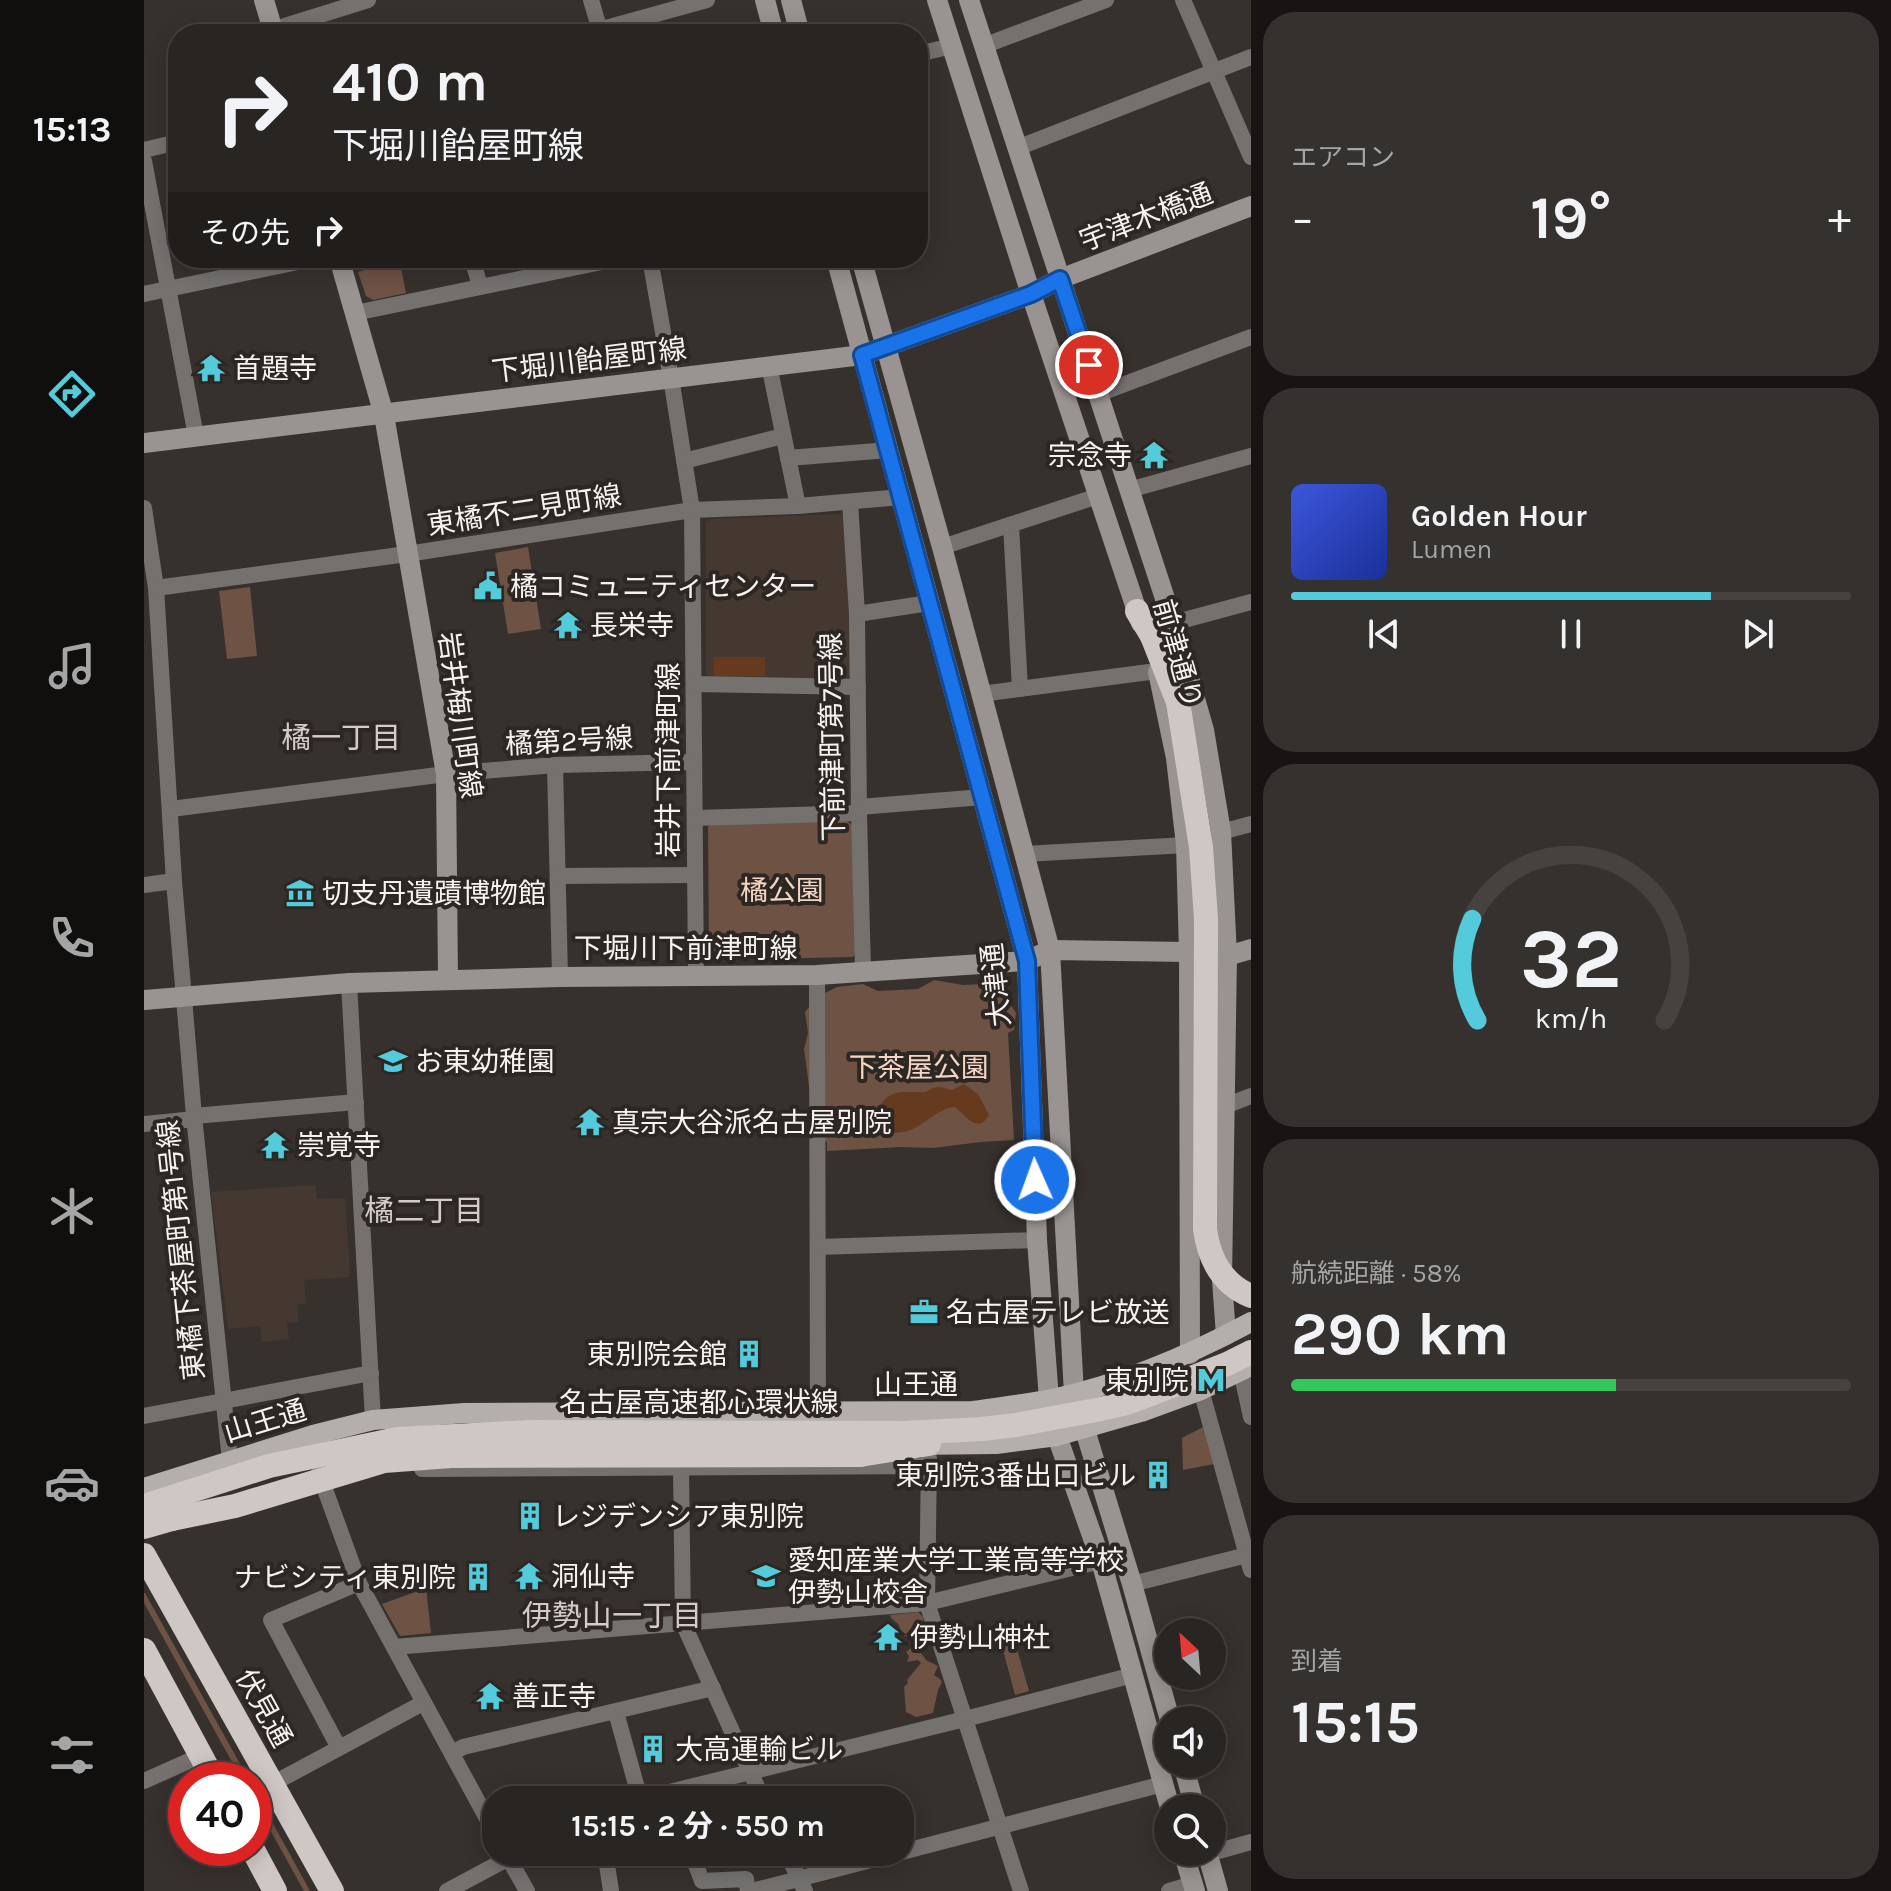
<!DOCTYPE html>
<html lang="ja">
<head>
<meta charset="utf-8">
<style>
  body { margin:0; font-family:Karla,"Noto Sans JP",sans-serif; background:#35312f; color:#f1f3f6; height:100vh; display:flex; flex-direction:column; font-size:30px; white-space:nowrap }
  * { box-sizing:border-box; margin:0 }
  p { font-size:26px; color:#a5a5a5 }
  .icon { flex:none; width:44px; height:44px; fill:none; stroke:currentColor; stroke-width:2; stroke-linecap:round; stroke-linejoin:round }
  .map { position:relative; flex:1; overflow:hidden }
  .details { display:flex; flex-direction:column; gap:12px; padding:12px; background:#171413; width:640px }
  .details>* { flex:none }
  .hud { position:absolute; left:24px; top:24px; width:760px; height:244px; border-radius:32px; box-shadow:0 4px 20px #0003,0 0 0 2px #454240; background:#292522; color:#f1f3f6; overflow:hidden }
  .needle { width:52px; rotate:334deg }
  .controls { position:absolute; left:1010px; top:1618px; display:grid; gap:16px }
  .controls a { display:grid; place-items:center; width:72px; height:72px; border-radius:50%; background:#292522; box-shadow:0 4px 20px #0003,0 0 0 2px #454240; font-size:40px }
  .speed { position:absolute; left:24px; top:1762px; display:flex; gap:16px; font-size:40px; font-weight:700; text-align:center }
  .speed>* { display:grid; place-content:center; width:104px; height:104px; border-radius:50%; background:#292522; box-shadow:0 4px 20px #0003,0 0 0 2px #454240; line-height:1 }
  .speed .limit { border:12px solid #d22; background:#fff; color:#111 }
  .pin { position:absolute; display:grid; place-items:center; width:68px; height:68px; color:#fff; margin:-34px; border:4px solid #fff; border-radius:50%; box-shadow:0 2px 8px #0007 }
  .me { position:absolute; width:88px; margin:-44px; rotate:358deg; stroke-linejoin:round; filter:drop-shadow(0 0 6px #0008) }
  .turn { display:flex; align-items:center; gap:28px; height:168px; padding:0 32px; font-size:36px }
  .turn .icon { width:104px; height:104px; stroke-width:2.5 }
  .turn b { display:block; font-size:56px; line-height:68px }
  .then { display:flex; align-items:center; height:76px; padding:0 32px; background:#0003; gap:16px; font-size:30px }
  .big { font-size:60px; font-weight:700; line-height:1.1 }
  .details .tile { flex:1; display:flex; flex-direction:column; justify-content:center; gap:12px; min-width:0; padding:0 28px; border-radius:32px; background:#35312f }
  .details .dial { align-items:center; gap:0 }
  .dial svg { height:208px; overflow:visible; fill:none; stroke:#454240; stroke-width:7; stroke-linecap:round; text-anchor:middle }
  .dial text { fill:#f1f3f6; stroke:none }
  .song { display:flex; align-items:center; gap:24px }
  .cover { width:96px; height:96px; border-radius:12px; background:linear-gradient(135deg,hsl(230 70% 55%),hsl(230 70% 35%)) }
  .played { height:8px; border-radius:4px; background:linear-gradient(90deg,#53cbdb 75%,#454240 75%) }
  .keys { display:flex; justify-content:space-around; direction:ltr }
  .heat { display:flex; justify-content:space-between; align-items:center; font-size:44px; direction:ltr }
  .charge { height:12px; border-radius:6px; background:linear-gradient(90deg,#34c759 58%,#454240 0) }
  .trip { position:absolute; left:338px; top:1786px; width:432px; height:80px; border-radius:32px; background:#292522; box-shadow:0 4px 20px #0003,0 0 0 2px #454240; font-weight:700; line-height:80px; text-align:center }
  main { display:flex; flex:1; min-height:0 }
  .tab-bar { display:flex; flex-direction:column; width:144px; justify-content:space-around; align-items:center; background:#100f0e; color:#a5a5a5 }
  .tab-bar .icon { width:56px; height:56px }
  .tab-bar .current { color:#53cbdb }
  .tab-bar b { font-size:36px; color:#f1f3f6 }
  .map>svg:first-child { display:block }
  .built { fill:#443831 }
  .green { fill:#6e5243 }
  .water { fill:#663a1f }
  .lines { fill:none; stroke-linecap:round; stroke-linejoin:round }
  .street { stroke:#74716f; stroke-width:16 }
  .secondary { stroke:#999491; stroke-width:20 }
  .primary { stroke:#b5afab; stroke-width:20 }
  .highway { stroke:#cec7c3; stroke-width:24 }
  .highway-bridge { stroke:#cec7c3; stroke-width:24 }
  .route-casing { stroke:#114b97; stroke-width:20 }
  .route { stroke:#1a73e8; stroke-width:14 }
  .labels { text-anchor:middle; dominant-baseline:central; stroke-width:8; stroke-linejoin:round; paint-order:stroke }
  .street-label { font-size:28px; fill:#f6f2f0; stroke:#2d2724 }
  .poi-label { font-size:28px; fill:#f6f2f0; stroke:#2d2724; text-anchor:start }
  .park-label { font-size:28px; fill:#f4d5c4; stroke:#2d2724 }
  .neighbourhood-label { font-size:30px; fill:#d2cbc7; stroke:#2d2724 }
</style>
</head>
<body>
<main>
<nav class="tab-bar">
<b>15:13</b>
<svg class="icon current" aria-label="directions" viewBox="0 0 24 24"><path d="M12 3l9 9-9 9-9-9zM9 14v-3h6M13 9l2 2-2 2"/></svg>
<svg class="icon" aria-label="music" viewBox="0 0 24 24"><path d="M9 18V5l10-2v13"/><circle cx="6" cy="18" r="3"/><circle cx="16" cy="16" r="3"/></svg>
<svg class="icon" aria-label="phone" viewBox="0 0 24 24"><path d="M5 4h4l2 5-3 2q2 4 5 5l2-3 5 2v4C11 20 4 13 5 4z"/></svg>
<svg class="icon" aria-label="climate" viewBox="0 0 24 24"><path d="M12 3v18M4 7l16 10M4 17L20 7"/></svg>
<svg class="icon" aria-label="car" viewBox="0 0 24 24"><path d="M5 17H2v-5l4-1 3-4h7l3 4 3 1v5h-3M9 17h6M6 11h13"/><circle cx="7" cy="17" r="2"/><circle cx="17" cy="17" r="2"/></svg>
<svg class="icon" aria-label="filters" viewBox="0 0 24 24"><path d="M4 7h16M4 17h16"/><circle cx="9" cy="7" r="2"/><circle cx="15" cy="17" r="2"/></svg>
</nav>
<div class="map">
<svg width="1107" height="1891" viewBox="0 0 1107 1891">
  <rect width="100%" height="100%" fill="#37312e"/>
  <!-- built -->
  <g class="built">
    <polygon points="696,514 700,517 709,678 706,681 567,680 562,675 562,522 567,519"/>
    <polygon points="171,1185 173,1199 201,1198 206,1277 160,1280 162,1303 153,1305 155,1322 143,1323 145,1339 118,1342 116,1326 84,1329 67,1192"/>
  </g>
  <!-- green -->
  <g class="green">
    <polygon points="253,258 255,258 262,293 229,300 222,296 214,272"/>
    <polygon points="384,547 397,629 364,634 351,553"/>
    <polygon points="106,587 113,656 83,659 75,591"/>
    <polygon points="702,820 708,825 713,954 708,957 570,960 565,955 564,827 568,823"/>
    <polygon points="790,980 819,985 861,983 862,998 872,1013 870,1030 864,1033 870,1140 837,1142 789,1148 757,1147 683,1151 683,1142 675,1138 667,1101 660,1049 664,1033 661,1012 673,997 693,987 719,984 734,991 774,989"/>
    <polygon points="1063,1425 1070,1464 1039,1470 1038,1438"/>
    <polygon points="282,1588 287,1633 256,1636 238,1604"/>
    <polygon points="0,1593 1,1593 105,1780 98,1780 0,1603"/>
    <polygon points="774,1612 779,1617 780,1632 775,1645 779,1648 777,1653 782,1660 794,1666 790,1675 796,1679 798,1682 794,1690 789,1713 772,1717 762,1712 760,1687 764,1683 763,1680 777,1663 774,1660 763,1662 765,1656 762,1652 771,1645 775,1638 760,1636 754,1624 747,1618 746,1615"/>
    <polygon points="869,1635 885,1691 871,1695 856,1639"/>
    <polygon points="110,1789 166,1891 160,1891 110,1801"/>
  </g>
  <!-- water -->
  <g class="water">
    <rect x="570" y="657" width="51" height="19"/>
    <path d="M820 1084 834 1094 845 1115C834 1135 822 1116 811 1107 789 1108 774 1137 748 1132 728 1128 731 1103 747 1095 757 1090 768 1093 779 1092 785 1092 789 1086 796 1087 800 1087 804 1090 808 1090Z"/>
  </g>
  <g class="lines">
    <!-- street -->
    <g class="street">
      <polyline points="447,0 457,34"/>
      <polyline points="1039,0 1107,157"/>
      <polyline points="128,30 224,0"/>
      <polyline points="440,34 563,0"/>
      <polyline points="839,46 962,0"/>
      <polyline points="774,54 808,46"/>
      <polyline points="873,148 1107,57"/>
      <polyline points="0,150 34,142"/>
      <polyline points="0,161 52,436"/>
      <polyline points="328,258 336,286"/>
      <polyline points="506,258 527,378 548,510 552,977"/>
      <polyline points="0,294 173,258"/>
      <polyline points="211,313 477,258"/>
      <polyline points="625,365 654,506"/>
      <polyline points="954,394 1107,337"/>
      <polyline points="644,458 745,450"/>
      <polyline points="540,461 639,436"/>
      <polyline points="985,490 1107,456"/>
      <polyline points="706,502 713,614 715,813 719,971"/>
      <polyline points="0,508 12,588 30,881 50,1116 86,1461"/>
      <polyline points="867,525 876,689"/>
      <polyline points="798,547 954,496"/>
      <polyline points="12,588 263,554 548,510 654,506 757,497"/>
      <polyline points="713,614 785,603"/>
      <polyline points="1029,623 1107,602"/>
      <polyline points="550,684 714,687"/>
      <polyline points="837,694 1013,671"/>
      <polyline points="411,765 416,977"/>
      <polyline points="715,807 839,797"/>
      <polyline points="27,809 302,774 411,765 550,762"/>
      <polyline points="551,818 715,813"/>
      <polyline points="1077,832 1107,824"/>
      <polyline points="880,854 1042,845"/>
      <polyline points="414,876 551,875"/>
      <polyline points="0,885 30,881"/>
      <polyline points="673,975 674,1413"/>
      <polyline points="205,983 229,1420"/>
      <polyline points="1081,1106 1107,1096"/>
      <polyline points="50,1116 212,1102"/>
      <polyline points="0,1124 51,1119"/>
      <polyline points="674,1247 893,1240"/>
      <polyline points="1097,1371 1107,1417"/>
      <polyline points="1057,1390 1107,1570"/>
      <polyline points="0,1416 227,1373"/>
      <polyline points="785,1458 783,1603 877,1891"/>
      <polyline points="537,1468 539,1623 619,1800"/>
      <polyline points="278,1469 785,1466"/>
      <polyline points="175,1473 215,1583 352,1835"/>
      <polyline points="988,1584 1107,1554"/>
      <polyline points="250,1647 783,1603 957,1561"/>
      <polyline points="472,1712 496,1799"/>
      <polyline points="195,1748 127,1620 215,1583"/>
      <polyline points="308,1753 319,1747 569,1688"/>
      <polyline points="0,1781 56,1756"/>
      <polyline points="128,1784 279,1703"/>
      <polyline points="493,1800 829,1717 989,1675"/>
      <polyline points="361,1852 383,1891"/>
      <polyline points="461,1852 467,1891"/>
      <polyline points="547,1852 558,1881 602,1879 604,1891"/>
      <polyline points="642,1852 661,1891"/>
      <polyline points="1064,1854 1107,1842"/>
      <polyline points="303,1891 376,1852"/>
      <polyline points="608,1891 1019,1784"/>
      <polyline points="1025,1891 1049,1884"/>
    </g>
    <!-- secondary -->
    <g class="secondary">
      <polyline points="120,0 130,34"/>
      <polyline points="621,0 630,34"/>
      <polyline points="647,0 656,34"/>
      <polyline points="793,0 887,294 997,623"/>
      <polyline points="825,0 1029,623 1060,730 1077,832 1083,956 1078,1280 1082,1335"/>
      <polyline points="195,258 240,415 302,774 304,980"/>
      <polyline points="692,258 883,961 893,1240 905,1399 913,1436 957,1561 1026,1808"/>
      <polyline points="717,258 798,547 906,950 930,1394 988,1584 1026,1720"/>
      <polyline points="0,443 718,355 887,294 916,279 1107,206"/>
      <polyline points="1014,672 1032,758 1042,845 1045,952 1046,1354"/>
      <polyline points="0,1000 205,983 416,977 673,975 883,961 906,950 1045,952 1083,956 1107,949"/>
      <polyline points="1039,1764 1051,1808"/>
      <polyline points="1039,1852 1051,1891"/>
      <polyline points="1063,1852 1074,1891"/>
    </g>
    <!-- primary -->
    <g class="primary">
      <polyline points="769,1445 852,1444 913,1436 997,1412 1057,1390 1107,1366"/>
      <path d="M0 1488 169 1435 229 1420 320 1413 829 1411C855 1407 882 1404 908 1399 978 1384 1044 1356 1107 1322"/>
    </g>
    <!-- highway -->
    <g class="highway">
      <polyline points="993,611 1008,636"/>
      <polyline points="716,1455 785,1444"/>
      <polyline points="0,1506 125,1466 253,1439 388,1432 759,1433"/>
      <polyline points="0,1527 28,1519"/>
      <polyline points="0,1555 188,1891"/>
      <polyline points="0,1650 70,1780"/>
      <polyline points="108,1848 131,1891"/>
    </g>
    <!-- highway-bridge -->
    <g class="highway-bridge">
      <path d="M1008 636 1034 702 1057 847 1062 919 1061 1229C1065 1259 1078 1284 1107 1296"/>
      <polyline points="759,1433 838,1429 872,1425 952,1410 983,1403 1012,1392 1083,1364 1107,1352"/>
      <polyline points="28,1519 91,1506 240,1461 307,1456 716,1455"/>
    </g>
  </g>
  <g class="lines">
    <defs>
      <polyline id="route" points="891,1180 883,961 718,355 887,294 916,279 945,365"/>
    </defs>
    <!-- route casing -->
    <use href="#route" class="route-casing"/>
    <!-- route -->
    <use href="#route" class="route"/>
  </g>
  <!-- icons -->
  <defs>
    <symbol id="temple-bare" viewBox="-9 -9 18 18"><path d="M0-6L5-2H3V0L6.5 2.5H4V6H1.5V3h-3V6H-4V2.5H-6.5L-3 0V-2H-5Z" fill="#53cbdb" stroke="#2d2724" stroke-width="2.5" paint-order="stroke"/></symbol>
    <symbol id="civic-bare" viewBox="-9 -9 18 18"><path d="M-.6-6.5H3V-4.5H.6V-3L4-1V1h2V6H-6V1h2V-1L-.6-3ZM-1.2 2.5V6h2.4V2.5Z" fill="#53cbdb" stroke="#2d2724" stroke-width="2.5" paint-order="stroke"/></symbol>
    <symbol id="museum-bare" viewBox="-9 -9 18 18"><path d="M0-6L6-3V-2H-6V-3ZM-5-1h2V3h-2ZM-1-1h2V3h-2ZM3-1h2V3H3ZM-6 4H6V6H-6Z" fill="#53cbdb" stroke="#2d2724" stroke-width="2.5" paint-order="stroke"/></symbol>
    <symbol id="school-bare" viewBox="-9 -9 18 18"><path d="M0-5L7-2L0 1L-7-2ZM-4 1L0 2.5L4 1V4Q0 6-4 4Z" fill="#53cbdb" stroke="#2d2724" stroke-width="2.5" paint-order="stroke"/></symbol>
    <symbol id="office-bare" viewBox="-9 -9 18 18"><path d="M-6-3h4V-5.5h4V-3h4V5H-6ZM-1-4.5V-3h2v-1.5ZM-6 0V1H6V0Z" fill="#53cbdb" stroke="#2d2724" stroke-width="2.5" paint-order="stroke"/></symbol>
    <symbol id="building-bare" viewBox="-9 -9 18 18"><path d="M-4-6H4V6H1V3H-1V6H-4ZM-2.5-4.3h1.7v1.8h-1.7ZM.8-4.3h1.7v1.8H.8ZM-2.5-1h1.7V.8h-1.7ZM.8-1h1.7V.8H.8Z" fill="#53cbdb" stroke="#2d2724" stroke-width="2.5" paint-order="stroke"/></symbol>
    <symbol id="metro-bare" viewBox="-9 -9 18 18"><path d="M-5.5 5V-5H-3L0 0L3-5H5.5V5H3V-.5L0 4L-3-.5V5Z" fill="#53cbdb" stroke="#2d2724" stroke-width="2.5" paint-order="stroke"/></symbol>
  </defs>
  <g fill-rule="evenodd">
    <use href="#temple-bare" x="47" y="348" width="40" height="40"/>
    <use href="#temple-bare" x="990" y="435" width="40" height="40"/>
    <use href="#civic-bare" x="324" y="566" width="40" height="40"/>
    <use href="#temple-bare" x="404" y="605" width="40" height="40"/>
    <use href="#museum-bare" x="136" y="873" width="40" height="40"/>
    <use href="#school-bare" x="229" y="1041" width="40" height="40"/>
    <use href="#temple-bare" x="426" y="1102" width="40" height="40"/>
    <use href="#temple-bare" x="111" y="1125" width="40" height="40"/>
    <use href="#office-bare" x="760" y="1292" width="40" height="40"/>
    <use href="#building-bare" x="585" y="1334" width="40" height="40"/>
    <use href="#metro-bare" x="1047" y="1360" width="40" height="40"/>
    <use href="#building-bare" x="994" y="1455" width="40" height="40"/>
    <use href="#building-bare" x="366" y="1496" width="40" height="40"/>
    <use href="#temple-bare" x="365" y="1556" width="40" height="40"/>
    <use href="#school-bare" x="602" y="1556" width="40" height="40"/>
    <use href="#building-bare" x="314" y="1557" width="40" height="40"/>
    <use href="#temple-bare" x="724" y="1617" width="40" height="40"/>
    <use href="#temple-bare" x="326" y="1676" width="40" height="40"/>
    <use href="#building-bare" x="489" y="1729" width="40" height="40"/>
  </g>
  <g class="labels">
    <!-- street labels -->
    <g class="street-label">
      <text transform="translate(1002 217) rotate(-21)">宇津木橋通</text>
      <text transform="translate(445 360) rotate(-7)">下堀川飴屋町線</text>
      <text transform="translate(380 510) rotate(-9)">東橘不二見町線</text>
      <text transform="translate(1034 654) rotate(74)">前津通り</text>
      <text transform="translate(316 715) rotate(82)">岩井梅川町線</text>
      <text transform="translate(688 737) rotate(-91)">下前津町第7号線</text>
      <text transform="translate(425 741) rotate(-3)">橘第2号線</text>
      <text transform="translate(524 760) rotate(-90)">岩井下前津町線</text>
      <text x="542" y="948">下堀川下前津町線</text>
      <text transform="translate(852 985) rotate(-96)">大津通</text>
      <text transform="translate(37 1250) rotate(-96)">東橘下茶屋町第1号線</text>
      <text x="772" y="1384">山王通</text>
      <text x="555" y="1402">名古屋高速都心環状線</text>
      <text transform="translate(121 1421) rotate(-17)">山王通</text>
      <text transform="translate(120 1708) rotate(61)">伏見通</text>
    </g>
    <!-- poi labels -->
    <g class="poi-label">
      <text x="89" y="368">首題寺</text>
      <text x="988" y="455" text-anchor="end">宗念寺</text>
      <text x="366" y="586">橘コミュニティセンター</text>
      <text x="446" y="625">長栄寺</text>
      <text x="178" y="893">切支丹遺蹟博物館</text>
      <text x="271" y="1061">お東幼稚園</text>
      <text x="468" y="1122">真宗大谷派名古屋別院</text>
      <text x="153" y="1145">崇覚寺</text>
      <text x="802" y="1312">名古屋テレビ放送</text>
      <text x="583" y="1354" text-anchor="end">東別院会館</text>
      <text x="1045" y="1380" text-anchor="end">東別院</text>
      <text x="992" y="1475" text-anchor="end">東別院3番出口ビル</text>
      <text x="408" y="1516">レジデンシア東別院</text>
      <text x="644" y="1560">愛知産業大学工業高等学校<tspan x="644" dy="32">伊勢山校舎</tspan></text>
      <text x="407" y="1576">洞仙寺</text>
      <text x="312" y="1577" text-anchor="end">ナビシティ東別院</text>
      <text x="766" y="1637">伊勢山神社</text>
      <text x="368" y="1696">善正寺</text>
      <text x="531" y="1749">大高運輸ビル</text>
    </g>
    <!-- park labels -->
    <g class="park-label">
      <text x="638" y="890">橘公園</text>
      <text x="775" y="1067">下茶屋公園</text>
    </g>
    <!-- neighbourhood labels -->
    <g class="neighbourhood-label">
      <text x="197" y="738">橘一丁目</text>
      <text x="280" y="1211">橘二丁目</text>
      <text x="468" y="1616">伊勢山一丁目</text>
    </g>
  </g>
</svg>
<div class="controls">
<a><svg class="needle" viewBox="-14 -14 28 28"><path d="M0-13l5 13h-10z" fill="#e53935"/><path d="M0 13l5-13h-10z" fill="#a5a5a5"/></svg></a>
<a><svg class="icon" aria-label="sound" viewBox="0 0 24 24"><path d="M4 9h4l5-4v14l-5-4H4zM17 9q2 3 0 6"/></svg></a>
<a><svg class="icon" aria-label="search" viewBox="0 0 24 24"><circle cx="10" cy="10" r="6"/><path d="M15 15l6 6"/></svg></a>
</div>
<div class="speed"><div class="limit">40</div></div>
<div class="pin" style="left:945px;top:365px;background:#d93025"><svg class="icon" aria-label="arrive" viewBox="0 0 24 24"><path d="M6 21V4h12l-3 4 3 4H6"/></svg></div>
<svg class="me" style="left:891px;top:1180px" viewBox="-20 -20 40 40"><circle r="17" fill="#1a73e8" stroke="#fff" stroke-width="3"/><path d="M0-11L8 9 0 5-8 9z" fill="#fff"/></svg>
<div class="trip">15:15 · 2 分 · 550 m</div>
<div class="hud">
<div class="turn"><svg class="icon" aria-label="right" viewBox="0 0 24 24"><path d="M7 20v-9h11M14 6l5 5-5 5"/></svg><div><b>410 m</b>下堀川飴屋町線</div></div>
<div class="then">その先<svg class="icon" aria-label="right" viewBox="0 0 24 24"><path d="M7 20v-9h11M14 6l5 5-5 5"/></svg></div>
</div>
</div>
<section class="details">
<div class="tile"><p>エアコン</p>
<div class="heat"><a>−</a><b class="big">19°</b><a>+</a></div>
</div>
<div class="tile">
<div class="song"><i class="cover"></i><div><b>Golden Hour</b><p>Lumen</p></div></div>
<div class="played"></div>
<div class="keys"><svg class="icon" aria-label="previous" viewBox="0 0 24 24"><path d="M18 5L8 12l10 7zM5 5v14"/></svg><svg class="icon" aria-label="pause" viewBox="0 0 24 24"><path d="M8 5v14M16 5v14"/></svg><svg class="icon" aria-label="next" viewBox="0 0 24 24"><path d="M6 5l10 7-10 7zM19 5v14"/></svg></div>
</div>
<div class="tile dial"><svg viewBox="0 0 100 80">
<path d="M14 69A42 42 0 1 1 86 69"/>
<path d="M14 69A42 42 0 0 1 12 30" stroke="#53cbdb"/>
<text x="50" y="56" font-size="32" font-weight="700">32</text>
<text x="50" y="72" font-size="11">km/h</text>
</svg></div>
<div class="tile"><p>航続距離 · 58%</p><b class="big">290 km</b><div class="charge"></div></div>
<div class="tile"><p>到着</p><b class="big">15:15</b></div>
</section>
</main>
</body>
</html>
